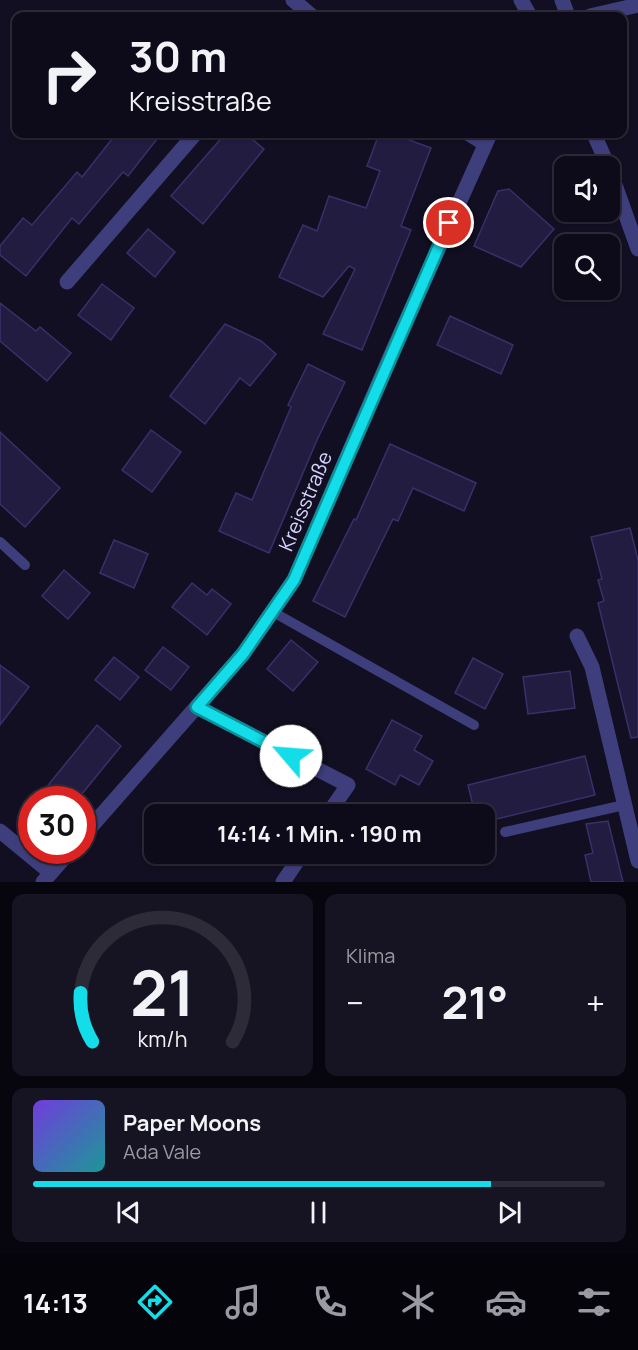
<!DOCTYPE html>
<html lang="de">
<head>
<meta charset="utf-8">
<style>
  body { margin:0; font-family:Manrope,sans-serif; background:#161422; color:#f1f3f6; height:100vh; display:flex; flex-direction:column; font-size:22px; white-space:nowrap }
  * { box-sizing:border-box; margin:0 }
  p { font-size:20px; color:#9a9ba2 }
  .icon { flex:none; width:33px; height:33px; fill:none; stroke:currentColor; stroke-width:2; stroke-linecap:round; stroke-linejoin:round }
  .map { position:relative; height:882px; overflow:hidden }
  .panel { display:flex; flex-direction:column; gap:12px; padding:12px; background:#07060e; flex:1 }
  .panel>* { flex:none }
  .hud { position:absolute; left:12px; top:12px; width:615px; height:126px; border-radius:12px; box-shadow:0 2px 4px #0004,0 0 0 2px #2d2b38; background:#0d0b19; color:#f1f3f6; overflow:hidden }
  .tools { position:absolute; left:554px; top:156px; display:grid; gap:12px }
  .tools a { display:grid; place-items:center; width:66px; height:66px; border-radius:12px; background:#0d0b19; box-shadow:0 2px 4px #0004,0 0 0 2px #2d2b38; font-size:30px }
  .speed { position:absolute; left:18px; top:786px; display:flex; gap:12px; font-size:30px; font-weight:700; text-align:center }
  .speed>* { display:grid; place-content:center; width:78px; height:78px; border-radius:50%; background:#0d0b19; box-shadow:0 2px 4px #0004,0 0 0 2px #2d2b38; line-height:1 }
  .speed .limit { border:9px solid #d22; background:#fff; color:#111 }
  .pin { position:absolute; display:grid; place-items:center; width:51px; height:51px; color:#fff; margin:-26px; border:3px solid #fff; border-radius:50%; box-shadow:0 2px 6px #0007 }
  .me { position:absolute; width:66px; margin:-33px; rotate:297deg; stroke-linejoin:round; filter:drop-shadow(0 0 4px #0008) }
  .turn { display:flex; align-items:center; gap:21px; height:126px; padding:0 18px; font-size:27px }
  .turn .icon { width:78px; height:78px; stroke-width:2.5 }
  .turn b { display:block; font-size:42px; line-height:51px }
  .big { font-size:45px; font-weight:700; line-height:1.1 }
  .panel .tile { flex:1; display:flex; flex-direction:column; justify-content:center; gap:9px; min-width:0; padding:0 21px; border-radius:12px; background:#161422 }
  .panel .dial { align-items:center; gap:0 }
  .dial svg { height:156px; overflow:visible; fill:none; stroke:#2d2b38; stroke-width:7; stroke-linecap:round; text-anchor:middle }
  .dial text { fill:#f1f3f6; stroke:none }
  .song { display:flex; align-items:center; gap:18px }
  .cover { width:72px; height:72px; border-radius:9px; background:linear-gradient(135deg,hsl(260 70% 55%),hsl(180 70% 35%)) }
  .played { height:6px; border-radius:3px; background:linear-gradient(90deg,#12dde8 80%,#2d2b38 80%) }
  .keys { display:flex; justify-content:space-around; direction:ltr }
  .heat { display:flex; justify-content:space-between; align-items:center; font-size:33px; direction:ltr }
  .panel .tiles { flex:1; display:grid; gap:12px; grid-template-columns:1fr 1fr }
  .tile:last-child { grid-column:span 2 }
  .trip { position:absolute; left:144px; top:804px; width:351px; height:60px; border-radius:12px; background:#0d0b19; box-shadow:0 2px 4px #0004,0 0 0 2px #2d2b38; font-weight:700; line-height:60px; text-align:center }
  .dock { display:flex; height:96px; justify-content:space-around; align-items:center; background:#05040a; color:#9a9ba2 }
  .dock .icon { width:42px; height:42px }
  .dock .selected { color:#12dde8 }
  .dock b { font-size:27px; color:#f1f3f6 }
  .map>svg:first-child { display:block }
  .building { fill:#221d40; stroke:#39306a; stroke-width:1.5 }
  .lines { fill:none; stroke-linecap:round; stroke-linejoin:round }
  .service { stroke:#3e3e7c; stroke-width:10 }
  .minor { stroke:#3e3e7c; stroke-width:15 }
  .tertiary { stroke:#3e3e7c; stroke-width:15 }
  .route-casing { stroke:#0c9097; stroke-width:15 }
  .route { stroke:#12dde8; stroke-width:10 }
  .labels { text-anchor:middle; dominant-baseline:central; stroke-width:6; stroke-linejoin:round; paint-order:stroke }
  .street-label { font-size:20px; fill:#d5d2fc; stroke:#110f21 }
</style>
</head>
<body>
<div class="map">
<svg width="638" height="882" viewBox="0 0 638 882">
  <rect width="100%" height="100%" fill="#110f21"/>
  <!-- building -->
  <g class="building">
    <polygon points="116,134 161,134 128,176 123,172 79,224 72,218 26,276 0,255 0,246 23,218 32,225 77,172 82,177"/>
    <polygon points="225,134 246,134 264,149 203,224 171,196"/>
    <polygon points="379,134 393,134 431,148 401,226 411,230 362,350 323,334 355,269 349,266 323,297 279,277 303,225 317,231 329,196 366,208 380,171 367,166"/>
    <polygon points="509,189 554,229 521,267 474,246 498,191"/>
    <polygon points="148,229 175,252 155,277 127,253"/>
    <polygon points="102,284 134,308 111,340 78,315"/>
    <polygon points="0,303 36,331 40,327 71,353 47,381 0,341"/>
    <polygon points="450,316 513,345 501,374 437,345"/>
    <polygon points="225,324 261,341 276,354 250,386 240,378 205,424 170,396"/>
    <polygon points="308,364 345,382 317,440 269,553 219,531 236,493 252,500 291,407 288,405"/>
    <polygon points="151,430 181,452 152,492 122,470"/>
    <polygon points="0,432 60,488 25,527 0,504"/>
    <polygon points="390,444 476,483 464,511 413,488 398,521 393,519 345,617 313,601 354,519 356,520"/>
    <polygon points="630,528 638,560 638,737 631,738 598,603 604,601 598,580 602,579 591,537"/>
    <polygon points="114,540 148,554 134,588 100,573"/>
    <polygon points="64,570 90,593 68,619 42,596"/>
    <polygon points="192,583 207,595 212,589 231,604 207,635 172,607"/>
    <polygon points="291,640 318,662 293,691 267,669"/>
    <polygon points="163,647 189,667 171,690 145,670"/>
    <polygon points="114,657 139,677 120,700 95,680"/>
    <polygon points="473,658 503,674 485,709 455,693"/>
    <polygon points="0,665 29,687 0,725"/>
    <polygon points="570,671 575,708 528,714 523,677"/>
    <polygon points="392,720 422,736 414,750 433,761 419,785 400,775 395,785 366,769"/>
    <polygon points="97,725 121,746 77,800 36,800"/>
    <polygon points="585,756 595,795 484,822 484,814 475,814 468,785"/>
    <polygon points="608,821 623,882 591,882 585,855 593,853 586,824"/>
  </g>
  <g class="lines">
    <!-- service -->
    <g class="service">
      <polyline points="0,542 25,565"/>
      <polyline points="273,612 474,725"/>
      <polyline points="505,832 624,805"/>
    </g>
    <!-- minor -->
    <g class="minor">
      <polyline points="293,0 312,16"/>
      <polyline points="562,0 568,16"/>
      <polyline points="590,16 638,5"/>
      <polyline points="469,134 485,144"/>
      <polyline points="67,282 195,134"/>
      <polyline points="577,636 592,667 638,861"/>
      <polyline points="197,707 348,785 328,814"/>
      <polyline points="0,831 51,873"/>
      <polyline points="82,837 243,654 294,580 393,350 490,134"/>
      <polyline points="43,882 71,850"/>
      <polyline points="283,882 302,854"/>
    </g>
    <!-- tertiary -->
    <g class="tertiary">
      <polyline points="521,0 530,16"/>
      <polyline points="594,134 608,166"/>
      <polyline points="609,168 638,249"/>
    </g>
  </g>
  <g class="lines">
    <defs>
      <polyline id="route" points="291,756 197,707 243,654 294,580 449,223"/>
    </defs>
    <!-- route casing -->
    <use href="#route" class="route-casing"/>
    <!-- route -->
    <use href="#route" class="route"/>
  </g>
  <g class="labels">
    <!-- street labels -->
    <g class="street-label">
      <text transform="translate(305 501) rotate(-67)">Kreisstraße</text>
    </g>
  </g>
</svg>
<div class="tools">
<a><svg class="icon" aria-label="sound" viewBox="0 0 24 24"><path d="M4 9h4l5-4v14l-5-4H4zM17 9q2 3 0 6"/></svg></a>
<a><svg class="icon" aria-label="search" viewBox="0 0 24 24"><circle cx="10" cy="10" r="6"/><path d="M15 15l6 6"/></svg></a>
</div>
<div class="speed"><div class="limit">30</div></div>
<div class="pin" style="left:449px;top:223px;background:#d93025"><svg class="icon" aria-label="arrive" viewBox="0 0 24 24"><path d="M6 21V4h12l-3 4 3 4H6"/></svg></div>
<svg class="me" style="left:291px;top:756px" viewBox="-20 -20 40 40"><circle r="19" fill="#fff"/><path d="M0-13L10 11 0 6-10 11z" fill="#12dde8"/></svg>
<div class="trip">14:14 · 1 Min. · 190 m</div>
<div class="hud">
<div class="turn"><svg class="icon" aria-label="right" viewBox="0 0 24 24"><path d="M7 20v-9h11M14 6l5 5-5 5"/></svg><div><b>30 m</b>Kreisstraße</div></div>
</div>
</div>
<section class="panel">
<div class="tiles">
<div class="tile dial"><svg viewBox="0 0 100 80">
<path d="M14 69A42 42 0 1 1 86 69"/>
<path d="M14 69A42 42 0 0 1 8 44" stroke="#12dde8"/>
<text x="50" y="56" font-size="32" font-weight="700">21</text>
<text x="50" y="72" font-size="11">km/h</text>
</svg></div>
<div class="tile"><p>Klima</p>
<div class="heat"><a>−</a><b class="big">21°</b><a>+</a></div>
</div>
<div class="tile">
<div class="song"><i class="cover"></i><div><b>Paper Moons</b><p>Ada Vale</p></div></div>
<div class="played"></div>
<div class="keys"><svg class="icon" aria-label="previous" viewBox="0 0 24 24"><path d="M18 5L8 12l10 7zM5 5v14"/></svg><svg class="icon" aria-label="pause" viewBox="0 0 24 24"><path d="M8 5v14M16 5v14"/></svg><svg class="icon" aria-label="next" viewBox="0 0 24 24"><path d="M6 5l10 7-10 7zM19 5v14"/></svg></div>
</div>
</div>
</section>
<nav class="dock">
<b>14:13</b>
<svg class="icon selected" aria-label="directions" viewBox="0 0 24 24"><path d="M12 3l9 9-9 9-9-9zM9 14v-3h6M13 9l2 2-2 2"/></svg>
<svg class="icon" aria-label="music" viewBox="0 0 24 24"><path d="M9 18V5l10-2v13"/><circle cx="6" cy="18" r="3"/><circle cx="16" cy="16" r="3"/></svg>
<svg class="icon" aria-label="phone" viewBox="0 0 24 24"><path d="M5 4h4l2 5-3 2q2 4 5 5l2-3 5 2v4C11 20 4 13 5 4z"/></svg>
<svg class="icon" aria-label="climate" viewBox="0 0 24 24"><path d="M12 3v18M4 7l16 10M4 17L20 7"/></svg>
<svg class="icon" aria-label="car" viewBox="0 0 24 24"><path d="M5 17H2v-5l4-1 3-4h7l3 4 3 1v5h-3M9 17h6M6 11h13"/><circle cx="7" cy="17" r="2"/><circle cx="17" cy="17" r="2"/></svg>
<svg class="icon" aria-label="filters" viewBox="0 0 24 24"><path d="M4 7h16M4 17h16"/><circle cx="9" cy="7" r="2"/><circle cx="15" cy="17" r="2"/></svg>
</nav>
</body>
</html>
